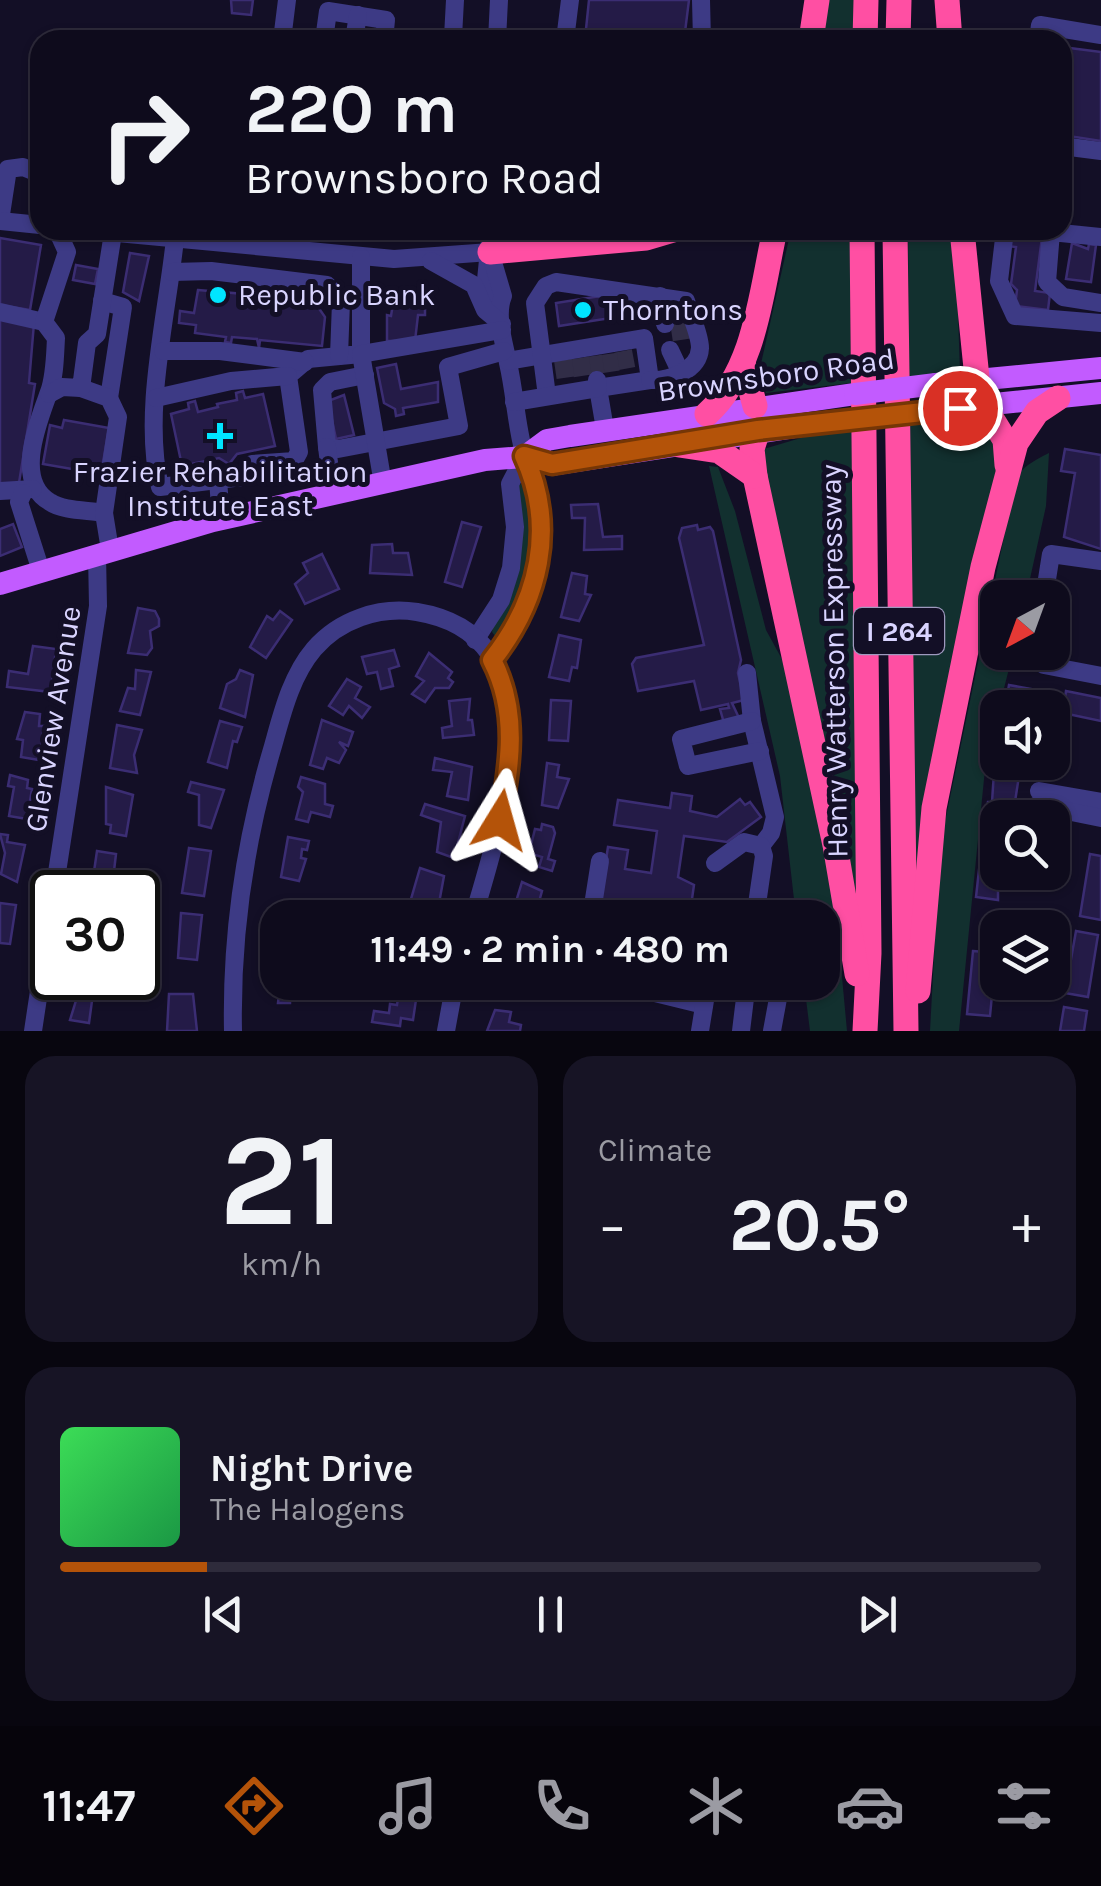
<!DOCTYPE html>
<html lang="en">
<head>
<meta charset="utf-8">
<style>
  body { margin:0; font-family:Karla,sans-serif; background:#171425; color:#f1f3f6; height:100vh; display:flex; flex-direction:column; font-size:38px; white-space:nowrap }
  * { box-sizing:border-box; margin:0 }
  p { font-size:32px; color:#9b9ba3 }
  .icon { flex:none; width:55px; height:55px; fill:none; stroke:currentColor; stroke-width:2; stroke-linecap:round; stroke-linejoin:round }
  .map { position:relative; height:1031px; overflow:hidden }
  .drawer { display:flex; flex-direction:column; gap:25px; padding:25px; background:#08060f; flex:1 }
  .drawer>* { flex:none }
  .banner { position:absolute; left:30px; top:30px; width:1042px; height:210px; border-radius:30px; box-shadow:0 2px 8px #0004,0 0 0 2px #2e2b3b; background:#0e0b1c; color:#f1f3f6; overflow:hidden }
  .needle { width:65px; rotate:221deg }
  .buttons { position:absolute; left:980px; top:580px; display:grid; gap:20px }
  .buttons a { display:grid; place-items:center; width:90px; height:90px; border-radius:20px; background:#0e0b1c; box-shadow:0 2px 8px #0004,0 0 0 2px #2e2b3b; font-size:50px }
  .speed { position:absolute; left:30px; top:870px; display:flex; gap:20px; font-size:50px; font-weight:700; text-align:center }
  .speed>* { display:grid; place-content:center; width:130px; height:130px; border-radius:50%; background:#0e0b1c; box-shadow:0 2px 8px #0004,0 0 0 2px #2e2b3b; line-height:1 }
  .speed .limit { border:5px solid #111; border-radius:15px; background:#fff; color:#111 }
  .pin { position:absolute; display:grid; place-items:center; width:85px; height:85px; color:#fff; margin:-42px; border:5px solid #fff; border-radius:50%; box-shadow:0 2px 10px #0007 }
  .me { position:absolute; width:110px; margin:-55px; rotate:8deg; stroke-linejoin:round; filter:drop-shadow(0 0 8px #0008) }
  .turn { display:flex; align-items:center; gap:35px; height:210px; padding:0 50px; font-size:45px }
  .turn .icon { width:130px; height:130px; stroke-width:2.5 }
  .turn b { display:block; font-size:70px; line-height:85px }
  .big { font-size:75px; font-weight:700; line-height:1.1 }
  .drawer .widget { flex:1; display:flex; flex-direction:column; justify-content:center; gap:15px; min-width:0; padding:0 35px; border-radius:30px; background:#171425 }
  .drawer .dial { align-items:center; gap:0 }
  .dial b { font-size:130px; line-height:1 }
  .song { display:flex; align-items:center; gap:30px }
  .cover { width:120px; height:120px; border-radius:15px; background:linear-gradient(135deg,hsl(130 70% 55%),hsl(140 70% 35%)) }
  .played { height:10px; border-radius:5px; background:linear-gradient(90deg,#b45309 15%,#2e2b3b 15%) }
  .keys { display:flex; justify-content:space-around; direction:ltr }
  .heat { display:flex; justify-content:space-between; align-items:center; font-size:55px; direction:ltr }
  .drawer .tiles { flex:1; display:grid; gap:25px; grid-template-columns:1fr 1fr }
  .widget:last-child { grid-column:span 2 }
  .trip { position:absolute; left:260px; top:900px; width:580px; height:100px; border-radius:30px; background:#0e0b1c; box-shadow:0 2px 8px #0004,0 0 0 2px #2e2b3b; font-weight:700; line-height:100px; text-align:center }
  .menu { display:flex; height:160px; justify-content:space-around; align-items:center; background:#06040b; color:#9b9ba3 }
  .menu .icon { width:70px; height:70px }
  .menu .active { color:#b45309 }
  .menu b { font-size:45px; color:#f1f3f6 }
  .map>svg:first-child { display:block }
  .green { fill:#12302f }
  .building { fill:#241b47; stroke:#3b2d73; stroke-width:2.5 }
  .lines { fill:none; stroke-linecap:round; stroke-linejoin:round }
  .minor-tunnel { stroke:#312d47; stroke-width:18; stroke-dasharray:18 9; stroke-linecap:butt }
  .minor { stroke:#3d3a85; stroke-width:18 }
  .major { stroke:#c25bff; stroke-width:22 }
  .highway { stroke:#ff4fa3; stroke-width:25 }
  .major-bridge { stroke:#c25bff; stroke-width:22 }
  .route-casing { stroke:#753606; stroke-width:25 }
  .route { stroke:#b45309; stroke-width:18 }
  .poi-dot { fill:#00e5ff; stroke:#130f26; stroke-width:4 }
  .labels { text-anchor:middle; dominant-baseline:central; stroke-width:10; stroke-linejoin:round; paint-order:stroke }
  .shield { fill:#130f26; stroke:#9e99be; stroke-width:2.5 }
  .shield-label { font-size:28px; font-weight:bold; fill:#d9d4ff }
  .poi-label { font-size:30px; fill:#d9d4ff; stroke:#130f26; text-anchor:start }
  .street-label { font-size:30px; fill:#d9d4ff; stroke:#130f26 }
</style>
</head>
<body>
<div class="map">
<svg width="1101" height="1031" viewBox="0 0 1101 1031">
  <rect width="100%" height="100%" fill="#130f26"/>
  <!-- green -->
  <g class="green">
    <polygon points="828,0 854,0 853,40 822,40"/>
    <polygon points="791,230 850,230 851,383 766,393 758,377"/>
    <polygon points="908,230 955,230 960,371 909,377"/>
    <polygon points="983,415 994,434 997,471 915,899 909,424"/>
    <polygon points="853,429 858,916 760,450 821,432"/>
    <path d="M1049 453 1046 506 1026 597 998 598V652L1013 653 986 759 959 1031H930L940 846 1005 532C1008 488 1007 473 1049 453Z"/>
    <polygon points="709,466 718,467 735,511 766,630 789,672 835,901 847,1031 810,1031 804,983 822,982 822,918 796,917 780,776"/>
    <polygon points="525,482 536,518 528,590 498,640 492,632 519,485"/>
  </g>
  <!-- building -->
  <g class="building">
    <polygon points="231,0 253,0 251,15 232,13"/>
    <polygon points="589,0 689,0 684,40 645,40 586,29"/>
    <polygon points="1062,47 1101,52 1101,141 1062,135"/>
    <polygon points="1009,230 1043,230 1035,291 1050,293 1048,310 1015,306 1017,290 1011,284 1016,247 1007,246"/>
    <polygon points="0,238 41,245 30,310 0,305"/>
    <polygon points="1072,243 1088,249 1089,244 1096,245 1091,282 1066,279"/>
    <polygon points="130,253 149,256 139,301 123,292"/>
    <polygon points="76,265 98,269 95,284 73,280"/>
    <polygon points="198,290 244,294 244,300 307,301 306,306 318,307 325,317 322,346 260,340 259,348 257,339 232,337 231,343 225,342 226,337 195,333 196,325 179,323 180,311 194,313"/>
    <polygon points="395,291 418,293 418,300 425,300 425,315 418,315 415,341 387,341 387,315 391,316"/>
    <polygon points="607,295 611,318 559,326 556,303"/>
    <polygon points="0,318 34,323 29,383 35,384 18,489 0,486"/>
    <polygon points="396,364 401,389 438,382 438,402 403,408 404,414 396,416 395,409 384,403 377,368"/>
    <polygon points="243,391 245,398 263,394 275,446 237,454 229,464 219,458 182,466 171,414 189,409 188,403 195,401 198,412 218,407 217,404 237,400 236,393"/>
    <polygon points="344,395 354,435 336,439 328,401"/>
    <polygon points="64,420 109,428 101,474 43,464 50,425 62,428"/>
    <polygon points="1065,449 1101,455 1101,549 1064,537 1075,473 1061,471"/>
    <polygon points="598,504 603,537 622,536 622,549 584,550 585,518 572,518 571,505"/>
    <polygon points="462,522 481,527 462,587 445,582"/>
    <polygon points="13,524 22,547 0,556 0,529"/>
    <polygon points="697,525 698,530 710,527 713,531 741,660 738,673 744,700 732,703 740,720 724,723 720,709 729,708 728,704 701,710 694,681 638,691 632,664 636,658 704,645 679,538 682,528"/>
    <polygon points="392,544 393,553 408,553 412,575 370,573 372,545"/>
    <polygon points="322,554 339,589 305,604 295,584 308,573 303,563"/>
    <polygon points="572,573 587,576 585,594 591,595 579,621 561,617"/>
    <polygon points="138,608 155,611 159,619 159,626 150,631 152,648 147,655 128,653"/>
    <polygon points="280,611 292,620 266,658 250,647 267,616 273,620"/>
    <polygon points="559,635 581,640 577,668 572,667 569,681 549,677"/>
    <polygon points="33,646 56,649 51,692 7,687 9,671 28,674"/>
    <polygon points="394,650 399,666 389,669 393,686 381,689 377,672 367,674 362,657"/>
    <polygon points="429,653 452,672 448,678 453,682 449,688 435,688 425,702 412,694 424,681 416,676"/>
    <polygon points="136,670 151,672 140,715 120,711 128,688 135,689"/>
    <polygon points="240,670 253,675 245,717 220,708 227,684 236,679"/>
    <polygon points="347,679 361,687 355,698 370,707 362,718 349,706 343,715 329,706"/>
    <polygon points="1009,685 1031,689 1027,708 1005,708"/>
    <polygon points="1066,691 1101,698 1101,721 1063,713"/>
    <polygon points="470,699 468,720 472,720 474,735 443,738 442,728 452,726 449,701"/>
    <polygon points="551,700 571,701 568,741 549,740"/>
    <polygon points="25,712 40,714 39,726 44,726 39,760 21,757 23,740 17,739"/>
    <polygon points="322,720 353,732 348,746 339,742 346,750 339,763 327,758 323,769 310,765"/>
    <polygon points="220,721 242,727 237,742 233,741 227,768 208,762"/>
    <polygon points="117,725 142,730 134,755 137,773 110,768"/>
    <polygon points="995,757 998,762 1017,762 1019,776 1014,808 1009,818 998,820 986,818 988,802 992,802"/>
    <polygon points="435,758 472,767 468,800 447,796 452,772 433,770"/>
    <polygon points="547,763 559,765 557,777 569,779 558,808 542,805"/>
    <polygon points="10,775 28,780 27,788 32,789 27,819 9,816 14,787 8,786"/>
    <polygon points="301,777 325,784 325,804 333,806 330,817 311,812 308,822 296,819 303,792 298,787"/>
    <polygon points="191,782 224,790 211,828 199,825 199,795 188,792"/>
    <polygon points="106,787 133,795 126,836 110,833 111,825 106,824"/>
    <polygon points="672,793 692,796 690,811 717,817 740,799 745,805 750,802 761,817 727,842 684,836 678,877 694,885 691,906 681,905 679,910 673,910 672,918 644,918 646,905 623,902 619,913 598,910 608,847 628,850 625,869 651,873 657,831 614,825 618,800 670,808"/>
    <polygon points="425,804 465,816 454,858 437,852 441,822 421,815"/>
    <polygon points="542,824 553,827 555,833 548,859 555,861 552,871 539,867 542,857 529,853 535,829 541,830"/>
    <polygon points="0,834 8,835 7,842 25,845 17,882 1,874 5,853"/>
    <polygon points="983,834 998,835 998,900 976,897"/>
    <polygon points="288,837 309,841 307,850 302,849 301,858 306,859 299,881 281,877"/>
    <polygon points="189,848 211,851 204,896 182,893"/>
    <polygon points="97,851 116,854 114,871 121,872 120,883 108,883 106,892 91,892"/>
    <polygon points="1090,854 1101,856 1101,920 1080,916"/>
    <polygon points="420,868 444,876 437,914 409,906"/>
    <polygon points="522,882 542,891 539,902 546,904 542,918 511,918"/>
    <polygon points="0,903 16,905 10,944 0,943"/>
    <polygon points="181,913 202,915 197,960 178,958"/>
    <polygon points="1076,931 1098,935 1088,997 1065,993"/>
    <polygon points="973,951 996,953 990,1016 967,1014"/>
    <polygon points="269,960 278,960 278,982 290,982 290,1003 278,1003 280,985 274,985"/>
    <polygon points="83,978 95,979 89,1023 70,1020"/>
    <polygon points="399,991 417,993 413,1020 401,1018 400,1026 372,1022 374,1011 389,1013 390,1004 397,1005"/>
    <polygon points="169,994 193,994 197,1031 167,1031"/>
    <polygon points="1064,1007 1087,1011 1084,1031 1060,1031"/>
    <polygon points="495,1010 511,1012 509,1022 521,1025 520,1031 487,1031"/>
  </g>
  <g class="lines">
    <!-- minor-tunnel -->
    <g class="minor-tunnel">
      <polyline points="679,322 683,348"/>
      <polyline points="623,351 627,372"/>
      <polyline points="608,354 611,374"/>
      <polyline points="593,356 596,377"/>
      <polyline points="580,358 583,378"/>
      <polyline points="563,360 566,381"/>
    </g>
    <!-- minor -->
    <g class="minor">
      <polyline points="455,0 453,37 470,40"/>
      <polyline points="701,0 702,40"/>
      <polyline points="282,40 287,0"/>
      <polyline points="324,40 328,11 386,20 384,40"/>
      <polyline points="354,40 358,15"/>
      <polyline points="497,40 499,0"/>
      <polyline points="565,40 570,0"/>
      <polyline points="1038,40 1040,25 1101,35"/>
      <polyline points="1062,146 1101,151"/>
      <polyline points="0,221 8,169 23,167 40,174"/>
      <polyline points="0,221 40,225"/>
      <polyline points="85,230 394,259 490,252"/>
      <polyline points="491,230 486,280 495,301"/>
      <polyline points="1005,230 999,281 1015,316 1101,323"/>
      <polyline points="1101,237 1051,232 1047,282 1063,297 1101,303"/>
      <path d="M175 239C167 316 142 413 160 487L242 477 252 464 294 461 299 452 288 376 308 359 361 354V257"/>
      <path d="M490 252 503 296C495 315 504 343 508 363 515 393 516 424 524 453 526 463 533 472 536 481 553 547 532 609 492 661"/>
      <polyline points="431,261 474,285 485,310 502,324"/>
      <polyline points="172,272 211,271 327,285 341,302 339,356"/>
      <polyline points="660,296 665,324"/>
      <polyline points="102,301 123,307 109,398"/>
      <path d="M0 312 44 322 56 338C55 355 55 376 49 392 39 420 13 481 50 502 63 511 87 510 104 513"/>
      <polyline points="44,322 67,252 57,230"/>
      <polyline points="670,350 678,367"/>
      <polyline points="163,351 220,351 305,362"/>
      <polyline points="508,361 644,338 650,380 598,388 605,429"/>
      <polyline points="365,375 330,382 322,390 327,447 338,449 459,426 448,367 504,351"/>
      <polyline points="81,388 109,398 118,417 104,513 110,550"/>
      <polyline points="49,394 62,387 81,388 87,343 97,334 113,233"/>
      <path d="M547 396 535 303 546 286 556 282 686 301C690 314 700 334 700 348 699 371 668 381 650 380"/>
      <polyline points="156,398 231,381 288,376"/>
      <polyline points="514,402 598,388 597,380"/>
      <polyline points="327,447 333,494"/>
      <polyline points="218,480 221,519"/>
      <polyline points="383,484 361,354 502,330"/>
      <polyline points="0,491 33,489"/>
      <polyline points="23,493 19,502 41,571"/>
      <polyline points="1044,598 1051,554 1101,561"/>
      <polyline points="475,640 501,600 511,568 515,527 510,484 524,457"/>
      <polyline points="1037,652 1044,665 1101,676"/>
      <polyline points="747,673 752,721 775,817 771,833 761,846"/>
      <polyline points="752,721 681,739 688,766 760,751"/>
      <polyline points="1039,791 1101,802"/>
      <polyline points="1037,805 1101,818"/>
      <polyline points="715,863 744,842 761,846 764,856 755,918"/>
      <polyline points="54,892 98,606 97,554"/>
      <polyline points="591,918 600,861"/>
      <polyline points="610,982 704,1005"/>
      <polyline points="33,1031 52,905"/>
      <path d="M233 1031C231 933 245 840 273 746 282 714 291 676 314 649 339 620 379 606 417 612 564 636 500 826 473 918"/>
      <polyline points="446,1031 455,982"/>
      <polyline points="700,1031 708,982"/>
      <polyline points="741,1031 747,982"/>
      <polyline points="772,1031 781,982"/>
    </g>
    <!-- major -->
    <g class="major">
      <polyline points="936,384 1101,368"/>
      <polyline points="935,410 1101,393"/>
      <polyline points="524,457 547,440 570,436 855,394"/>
      <polyline points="0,584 213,521 485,460 524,457 552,465 834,421"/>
    </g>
    <!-- highway -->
    <g class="highway">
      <polyline points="947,0 950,40"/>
      <polyline points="811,40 817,0"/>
      <polyline points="865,40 866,0"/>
      <polyline points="898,40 899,0"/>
      <polyline points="862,230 869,953 865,1031"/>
      <polyline points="895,230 906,1031"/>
      <polyline points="962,230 977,378"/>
      <polyline points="490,252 646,238 673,230"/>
      <polyline points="744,366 755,406"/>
      <polyline points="984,406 1005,440 1007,465"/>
      <path d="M707 414C756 369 761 292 775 230"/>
      <polyline points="758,430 752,449 755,476 835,845 857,974"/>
      <polyline points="679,445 719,451 755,476"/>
      <polyline points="918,991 934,808 983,567 1016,443 1037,412 1058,398"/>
    </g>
    <!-- major-bridge -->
    <g class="major-bridge">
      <polyline points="855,394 936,384"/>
      <polyline points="834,421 935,410"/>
    </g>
  </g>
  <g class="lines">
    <defs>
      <path id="route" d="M500 820C510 765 519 712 492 660 539 601 557 527 524 456L552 464 758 430 960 408"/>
    </defs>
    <!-- route casing -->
    <use href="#route" class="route-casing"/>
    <!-- route -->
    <use href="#route" class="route"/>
  </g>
  <!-- markers -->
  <g class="poi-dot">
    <circle cx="218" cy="295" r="10"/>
    <circle cx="583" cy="310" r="10"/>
    <path d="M215 421h10v10h10v10h-10v10h-10v-10h-10v-10h10z"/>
  </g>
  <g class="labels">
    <!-- shield labels -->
    <rect class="shield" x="854" y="608" width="90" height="46" rx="8"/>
    <g class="shield-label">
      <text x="899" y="631">I 264</text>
    </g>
    <!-- poi labels -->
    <g class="poi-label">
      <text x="238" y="295">Republic Bank</text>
      <text x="603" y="310">Thorntons</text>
      <text x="220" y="472" text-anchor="middle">Frazier Rehabilitation<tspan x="220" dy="34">Institute East</tspan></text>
    </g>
    <!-- street labels -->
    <g class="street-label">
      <text transform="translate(776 375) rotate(-8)">Brownsboro Road</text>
      <text transform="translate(834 661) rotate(-91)">Henry Watterson Expressway</text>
      <text transform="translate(53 719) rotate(-81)">Glenview Avenue</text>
    </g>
  </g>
</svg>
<div class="buttons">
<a><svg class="needle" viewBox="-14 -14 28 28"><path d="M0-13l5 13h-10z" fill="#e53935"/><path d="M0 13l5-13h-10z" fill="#9b9ba3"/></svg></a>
<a><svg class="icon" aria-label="sound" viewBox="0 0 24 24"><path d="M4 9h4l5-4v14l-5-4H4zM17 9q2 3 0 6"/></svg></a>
<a><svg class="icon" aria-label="search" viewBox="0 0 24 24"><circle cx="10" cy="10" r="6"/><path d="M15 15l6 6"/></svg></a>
<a><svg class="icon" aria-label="layers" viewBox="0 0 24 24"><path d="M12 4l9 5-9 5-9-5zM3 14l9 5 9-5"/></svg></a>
</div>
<div class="speed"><div class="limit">30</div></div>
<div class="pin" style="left:960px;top:408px;background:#d93025"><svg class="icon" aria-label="arrive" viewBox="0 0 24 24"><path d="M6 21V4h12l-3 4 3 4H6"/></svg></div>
<svg class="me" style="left:500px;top:820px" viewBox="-20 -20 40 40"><path d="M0-17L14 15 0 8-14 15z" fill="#b45309" stroke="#fff" stroke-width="4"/></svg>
<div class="trip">11:49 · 2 min · 480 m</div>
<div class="banner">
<div class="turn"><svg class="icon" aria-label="right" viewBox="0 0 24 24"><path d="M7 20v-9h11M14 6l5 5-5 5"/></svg><div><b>220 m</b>Brownsboro Road</div></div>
</div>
</div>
<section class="drawer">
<div class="tiles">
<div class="widget dial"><b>21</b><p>km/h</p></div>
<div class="widget"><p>Climate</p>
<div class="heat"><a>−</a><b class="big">20.5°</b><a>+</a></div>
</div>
<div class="widget">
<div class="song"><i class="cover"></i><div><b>Night Drive</b><p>The Halogens</p></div></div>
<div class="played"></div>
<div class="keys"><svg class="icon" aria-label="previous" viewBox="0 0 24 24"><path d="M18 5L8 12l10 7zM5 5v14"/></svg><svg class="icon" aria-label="pause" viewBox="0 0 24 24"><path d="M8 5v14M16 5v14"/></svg><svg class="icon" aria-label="next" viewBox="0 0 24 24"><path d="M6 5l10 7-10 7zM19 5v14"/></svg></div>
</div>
</div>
</section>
<nav class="menu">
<b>11:47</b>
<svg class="icon active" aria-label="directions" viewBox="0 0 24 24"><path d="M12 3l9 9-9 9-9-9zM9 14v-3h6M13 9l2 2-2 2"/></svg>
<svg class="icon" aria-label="music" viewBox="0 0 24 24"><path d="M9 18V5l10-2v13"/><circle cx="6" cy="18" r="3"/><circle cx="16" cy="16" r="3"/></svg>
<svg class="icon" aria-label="phone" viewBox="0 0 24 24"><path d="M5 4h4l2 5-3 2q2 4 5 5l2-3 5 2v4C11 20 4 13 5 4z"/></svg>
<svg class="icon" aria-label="climate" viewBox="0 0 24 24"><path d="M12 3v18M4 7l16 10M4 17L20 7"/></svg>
<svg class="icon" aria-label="car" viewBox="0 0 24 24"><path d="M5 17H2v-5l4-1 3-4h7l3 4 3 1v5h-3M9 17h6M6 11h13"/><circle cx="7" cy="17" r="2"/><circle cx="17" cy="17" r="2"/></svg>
<svg class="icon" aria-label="filters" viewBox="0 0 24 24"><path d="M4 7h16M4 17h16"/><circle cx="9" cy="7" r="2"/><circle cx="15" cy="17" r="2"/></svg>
</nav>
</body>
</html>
